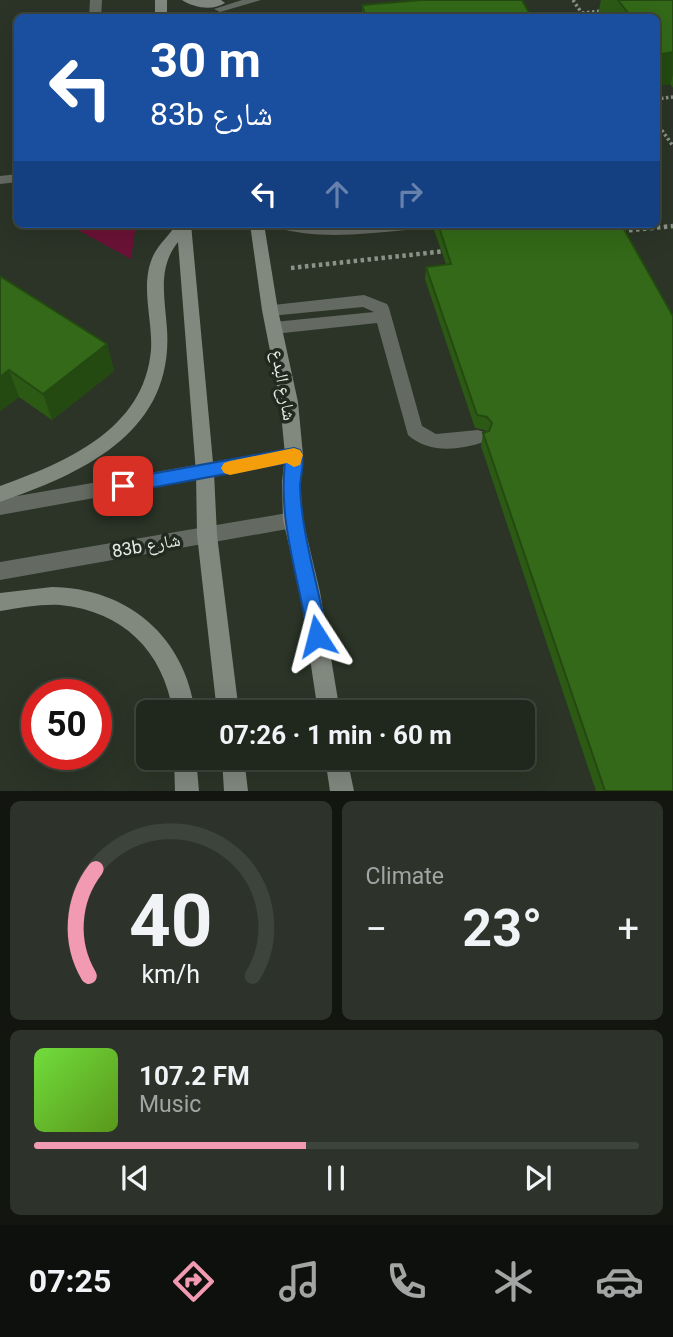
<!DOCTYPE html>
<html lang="en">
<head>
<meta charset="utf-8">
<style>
  body { margin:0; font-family:Roboto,"Noto Naskh Arabic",sans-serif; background:#2d332a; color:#f1f3f6; height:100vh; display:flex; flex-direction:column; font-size:26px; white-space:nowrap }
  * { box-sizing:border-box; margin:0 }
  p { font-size:23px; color:#a2a5a4 }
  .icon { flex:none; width:38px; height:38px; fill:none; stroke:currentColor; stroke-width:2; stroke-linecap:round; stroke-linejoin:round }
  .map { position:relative; height:791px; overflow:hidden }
  .drawer { display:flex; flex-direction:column; gap:10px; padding:10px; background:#121510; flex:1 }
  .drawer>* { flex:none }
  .hud { position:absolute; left:14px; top:14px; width:646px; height:214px; border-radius:10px; box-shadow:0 7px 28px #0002,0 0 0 2px #3d443b; background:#1a4fa0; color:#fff; overflow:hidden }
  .speed { position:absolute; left:21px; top:679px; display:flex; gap:14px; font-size:35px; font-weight:700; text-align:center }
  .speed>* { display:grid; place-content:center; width:91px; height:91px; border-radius:50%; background:#20271d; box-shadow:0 7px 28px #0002,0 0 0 2px #3d443b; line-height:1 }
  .speed .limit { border:10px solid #d22; background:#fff; color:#111 }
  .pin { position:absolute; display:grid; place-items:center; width:60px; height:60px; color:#fff; margin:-30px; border-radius:14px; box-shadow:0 4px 10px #0006 }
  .me { position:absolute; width:77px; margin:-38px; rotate:351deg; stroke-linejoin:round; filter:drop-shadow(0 0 5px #0008) }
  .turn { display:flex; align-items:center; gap:24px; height:147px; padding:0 21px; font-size:32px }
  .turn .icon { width:91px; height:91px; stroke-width:2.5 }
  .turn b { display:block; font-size:49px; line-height:60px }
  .lanes { display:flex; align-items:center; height:66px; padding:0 21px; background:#0003; justify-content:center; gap:35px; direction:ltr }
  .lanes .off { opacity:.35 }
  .big { font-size:52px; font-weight:700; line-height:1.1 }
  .drawer .widget { flex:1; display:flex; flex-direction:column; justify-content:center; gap:10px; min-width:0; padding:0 24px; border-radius:10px; background:#2d332a }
  .drawer .dial { align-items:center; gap:0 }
  .dial svg { height:182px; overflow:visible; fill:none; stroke:#3d443b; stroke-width:7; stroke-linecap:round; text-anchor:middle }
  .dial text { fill:#f1f3f6; stroke:none }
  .song { display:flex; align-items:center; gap:21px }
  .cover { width:84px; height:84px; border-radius:10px; background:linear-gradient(135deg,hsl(100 70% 55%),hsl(90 70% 35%)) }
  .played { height:7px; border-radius:4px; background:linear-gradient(90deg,#f19ab1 45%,#3d443b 45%) }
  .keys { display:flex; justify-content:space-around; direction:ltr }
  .heat { display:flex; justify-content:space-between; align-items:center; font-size:38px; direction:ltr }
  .drawer .tiles { flex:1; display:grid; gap:10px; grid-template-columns:1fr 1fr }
  .widget:last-child { grid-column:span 2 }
  .trip { position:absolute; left:136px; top:700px; width:399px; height:70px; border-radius:10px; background:#20271d; box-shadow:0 7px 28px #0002,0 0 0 2px #3d443b; font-weight:700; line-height:70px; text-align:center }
  .menu { display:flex; height:112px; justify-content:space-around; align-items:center; background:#0d100c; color:#a2a5a4 }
  .menu .icon { width:49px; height:49px }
  .menu .on { color:#f19ab1 }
  .menu b { font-size:32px; color:#f1f3f6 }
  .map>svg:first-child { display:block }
  .green { fill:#6c1236 }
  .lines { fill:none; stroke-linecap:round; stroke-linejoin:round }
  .path-far1 { stroke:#8c9489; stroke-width:3.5; stroke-dasharray:2.5 2.5; stroke-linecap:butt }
  .path { stroke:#8c9489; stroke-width:4.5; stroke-dasharray:3.5 3.5; stroke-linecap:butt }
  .service { fill:#646962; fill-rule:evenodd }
  .minor { fill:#646962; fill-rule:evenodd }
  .secondary { fill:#81887e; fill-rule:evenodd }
  .wall { fill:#2c5a15 }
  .shaded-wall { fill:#244a11 }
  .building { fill:#336918; stroke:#244a11; stroke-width:2 }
  .route { fill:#1a73e8; stroke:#114b97; stroke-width:2 }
  .slow { fill:#f59e0b }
  .labels { text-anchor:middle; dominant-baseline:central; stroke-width:7; stroke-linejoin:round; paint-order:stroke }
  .street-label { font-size:18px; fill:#e6ece4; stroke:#212a1e }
</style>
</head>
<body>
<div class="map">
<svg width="673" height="791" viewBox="0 0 673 791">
  <rect width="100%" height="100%" fill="#2b3427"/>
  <!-- green -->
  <polygon class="green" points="67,224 136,224 131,259"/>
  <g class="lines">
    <!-- path-far1 -->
    <g class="path-far1">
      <polyline points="573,0 585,18"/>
      <polyline points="582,13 603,11"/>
      <polyline points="656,99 673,97"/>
      <polyline points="656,122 673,146"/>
    </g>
    <!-- path -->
    <g class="path">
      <polyline points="622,231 673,226"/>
      <polyline points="291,268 446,251"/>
    </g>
    <!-- service -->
    <g class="service">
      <polygon points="90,0 102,0 101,18 89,18"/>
      <polygon points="242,0 261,0 220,12 214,9"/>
      <polygon points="18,174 18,182 0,184 0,176"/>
      <path d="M272 224 413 225 406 230C361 234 318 240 274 227Z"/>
      <path d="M364 295 387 304 389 308 422 426 436 434 478 430 484 432 487 437 484 442C459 450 429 454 408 435L377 323 274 334 266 328 274 322 374 312 363 307 270 316 262 310 264 306Z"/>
    </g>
    <!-- minor -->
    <g class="minor">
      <polygon points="294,448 301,450 303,455 301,460 294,462 0,515 0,499"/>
      <polygon points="293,512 300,514 303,520 300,526 293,528 0,580 0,562"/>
    </g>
    <!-- secondary -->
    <g class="secondary">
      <rect x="155" y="0" width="12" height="18"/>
      <path d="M182 0H221L225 3C213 11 194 8 182 0Z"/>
      <path d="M177 224H191L214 473 217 535 239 712H217L197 535 196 473 178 242C157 268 165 298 167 329 174 432 84 473 0 502V486C66 462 144 430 151 350 153 319 139 284 154 254 160 243 170 234 177 224Z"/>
      <polygon points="250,224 264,224 278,310 298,402 303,455 300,482 303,520 320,592 340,712 318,712 300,592 283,520 282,482 285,455 280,402 262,310"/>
      <path d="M52 587C128 588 185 637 195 712H173C163 651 123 611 60 605 40 604 20 608 0 611V593Z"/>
      <polygon points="174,758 196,758 199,791 175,791"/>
      <polygon points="222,758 244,758 248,791 224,791"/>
      <polygon points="325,758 347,758 354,791 330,791"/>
    </g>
  </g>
  <!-- wall -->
  <g class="wall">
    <polygon points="601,0 673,0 673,88 670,84 656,86 656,18 600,18 598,14"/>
    <polygon points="362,5 532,18 362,18"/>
    <polygon points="432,224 621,224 673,791 596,791 481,446 483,433 487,432 485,430 475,428 425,279 426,267 446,264"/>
    <polygon points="0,276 107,344 114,371 52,420 19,397 0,411"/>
  </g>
  <!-- shaded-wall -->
  <g class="shaded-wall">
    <polygon points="673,52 673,75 670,84 656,86 656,73 662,54"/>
    <polygon points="107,344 114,371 52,420 43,394"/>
    <polygon points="9,370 19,397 0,411 0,377"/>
  </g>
  <!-- building -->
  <g class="building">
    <polygon points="421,0 522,0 532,18 366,18 362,5"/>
    <polygon points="618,0 673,0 673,52 662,54 656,47 656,18 632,18"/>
    <polygon points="438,224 621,224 673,316 673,791 605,791 483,433 489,431 492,423 487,417 477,415 426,267 451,264"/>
    <polygon points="0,276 107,344 43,394 9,370 0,377"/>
  </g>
  <!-- route -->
  <path class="route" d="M294 448 300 450C306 461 300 476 300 487 302 538 319 586 327 636L324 642 317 645 310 642 308 636C299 578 278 522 285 463L123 493 117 491 114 486 117 481 123 479Z"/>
  <!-- slow -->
  <polygon class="slow" points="294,448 300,450 303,455 300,465 294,467 287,463 230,475 224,473 221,468 224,463 230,461"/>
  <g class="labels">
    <!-- street labels -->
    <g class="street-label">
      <text transform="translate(284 385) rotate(80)">شارع البدع</text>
      <text transform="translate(146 545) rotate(-10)">83b شارع</text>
    </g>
  </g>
</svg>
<div class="speed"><div class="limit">50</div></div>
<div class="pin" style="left:123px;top:486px;background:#d93025"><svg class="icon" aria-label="arrive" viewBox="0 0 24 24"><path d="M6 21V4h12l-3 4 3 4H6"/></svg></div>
<svg class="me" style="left:317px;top:636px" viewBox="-20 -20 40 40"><path d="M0-17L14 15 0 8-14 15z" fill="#1a73e8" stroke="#fff" stroke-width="4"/></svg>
<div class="trip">07:26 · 1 min · 60 m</div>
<div class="hud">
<div class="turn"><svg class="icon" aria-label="left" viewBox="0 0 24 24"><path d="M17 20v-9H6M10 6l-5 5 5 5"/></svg><div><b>30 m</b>83b شارع</div></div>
<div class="lanes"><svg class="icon" aria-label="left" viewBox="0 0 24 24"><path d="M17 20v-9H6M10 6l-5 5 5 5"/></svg><svg class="icon off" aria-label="ahead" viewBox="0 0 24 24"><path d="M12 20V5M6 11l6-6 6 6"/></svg><svg class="icon off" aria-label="right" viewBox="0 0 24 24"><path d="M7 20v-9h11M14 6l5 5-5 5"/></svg></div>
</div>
</div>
<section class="drawer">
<div class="tiles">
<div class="widget dial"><svg viewBox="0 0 100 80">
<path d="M14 69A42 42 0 1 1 86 69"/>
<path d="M14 69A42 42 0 0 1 17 22" stroke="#f19ab1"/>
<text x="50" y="56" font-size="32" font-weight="700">40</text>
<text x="50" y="72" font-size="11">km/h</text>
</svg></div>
<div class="widget"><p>Climate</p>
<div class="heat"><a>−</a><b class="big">23°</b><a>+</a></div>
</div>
<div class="widget">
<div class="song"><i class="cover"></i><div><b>107.2 FM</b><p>Music</p></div></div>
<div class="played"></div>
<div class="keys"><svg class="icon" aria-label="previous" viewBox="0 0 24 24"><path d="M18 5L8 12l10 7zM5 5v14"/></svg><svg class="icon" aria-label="pause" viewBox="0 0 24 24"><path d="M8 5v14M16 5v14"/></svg><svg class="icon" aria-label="next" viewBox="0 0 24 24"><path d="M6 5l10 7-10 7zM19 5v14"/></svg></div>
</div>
</div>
</section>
<nav class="menu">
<b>07:25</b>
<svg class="icon on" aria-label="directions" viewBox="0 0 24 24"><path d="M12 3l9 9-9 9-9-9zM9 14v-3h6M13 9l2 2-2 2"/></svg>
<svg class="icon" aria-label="music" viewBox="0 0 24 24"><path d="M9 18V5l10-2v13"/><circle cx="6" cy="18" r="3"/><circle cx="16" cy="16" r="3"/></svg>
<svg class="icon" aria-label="phone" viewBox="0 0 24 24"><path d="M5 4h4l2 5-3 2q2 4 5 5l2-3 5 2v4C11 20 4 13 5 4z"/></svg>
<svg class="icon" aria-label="climate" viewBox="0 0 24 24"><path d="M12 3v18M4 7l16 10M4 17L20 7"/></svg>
<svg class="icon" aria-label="car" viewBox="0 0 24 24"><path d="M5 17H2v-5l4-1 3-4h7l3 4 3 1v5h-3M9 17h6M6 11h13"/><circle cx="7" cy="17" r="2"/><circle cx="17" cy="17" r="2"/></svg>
</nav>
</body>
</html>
